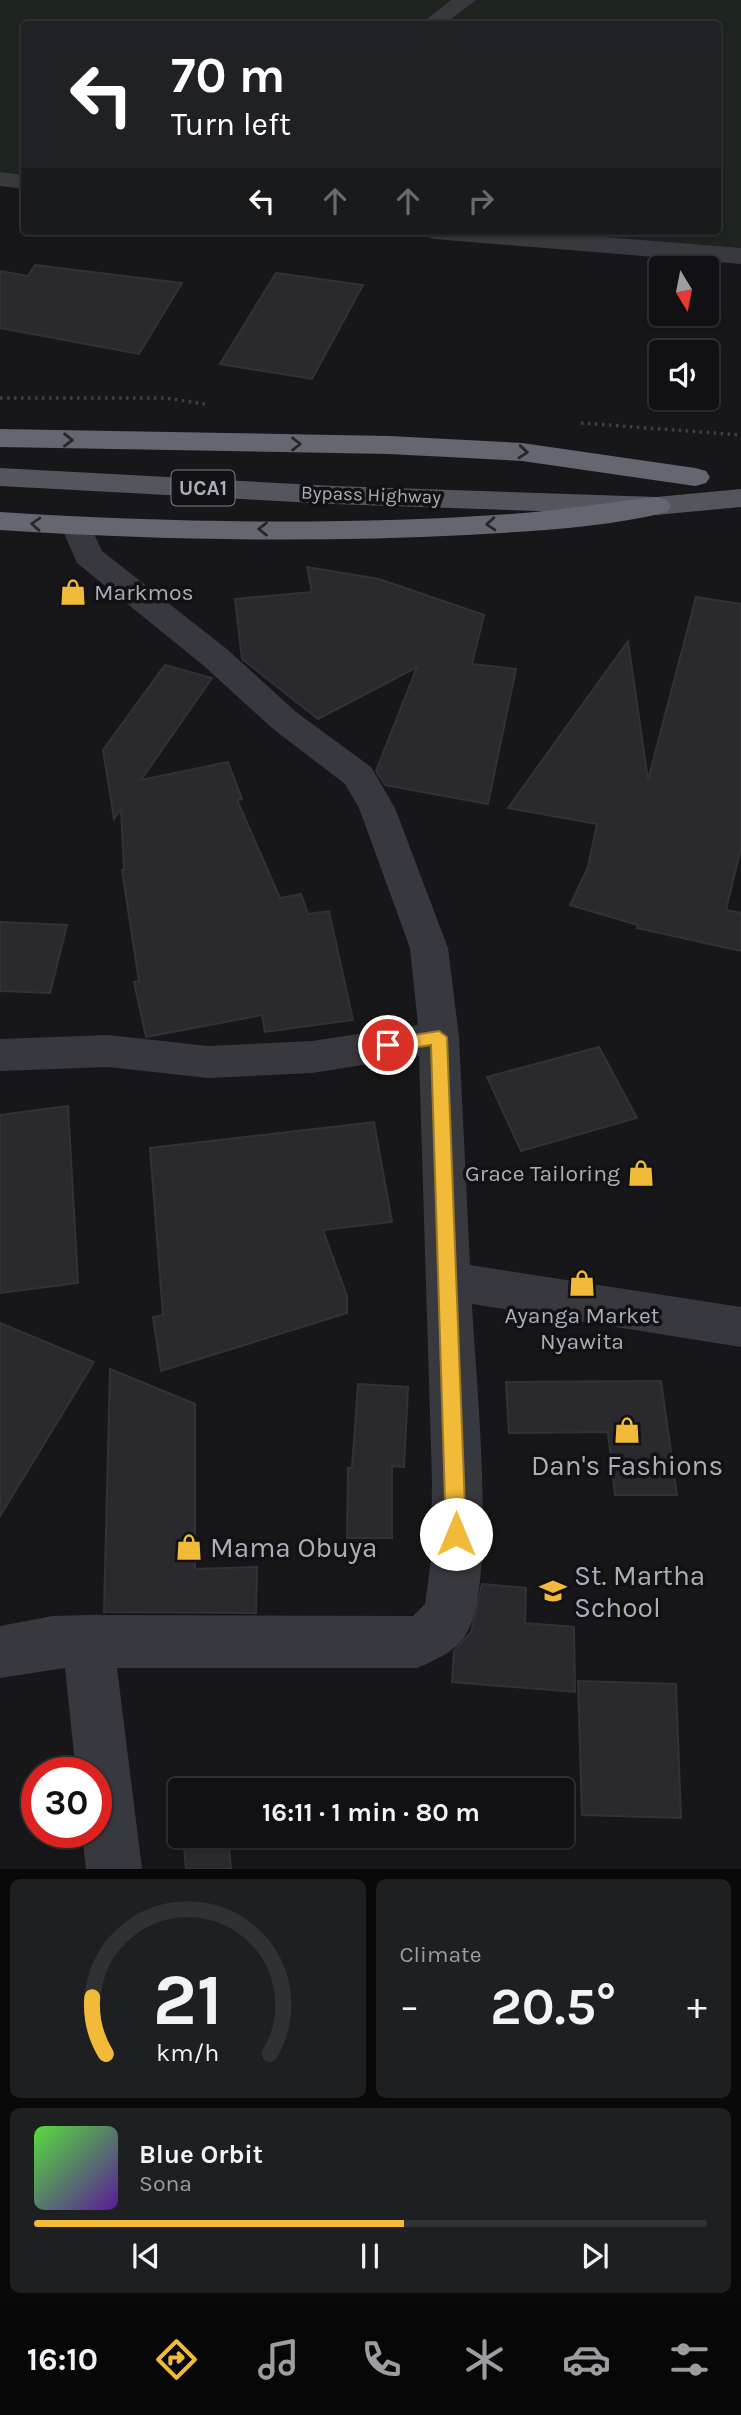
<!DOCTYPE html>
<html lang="en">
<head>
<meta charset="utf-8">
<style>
  body { margin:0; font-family:Karla,sans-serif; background:#1e1f21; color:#f1f3f6; height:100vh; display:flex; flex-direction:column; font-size:26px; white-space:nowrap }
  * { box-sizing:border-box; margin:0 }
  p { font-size:23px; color:#9c9da0 }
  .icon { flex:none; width:38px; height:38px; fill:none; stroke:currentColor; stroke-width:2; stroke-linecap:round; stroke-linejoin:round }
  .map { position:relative; height:1869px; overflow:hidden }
  .side { display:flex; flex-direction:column; gap:10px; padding:10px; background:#09090a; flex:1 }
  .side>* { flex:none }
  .hud { position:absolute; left:21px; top:21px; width:700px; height:214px; border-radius:7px; box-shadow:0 2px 5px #0004,0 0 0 2px #303133; background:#202124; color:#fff; overflow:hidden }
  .needle { width:46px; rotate:170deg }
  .controls { position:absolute; left:649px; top:256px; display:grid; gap:14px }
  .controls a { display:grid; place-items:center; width:70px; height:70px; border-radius:7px; background:#111113; box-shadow:0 2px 5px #0004,0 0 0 2px #303133; font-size:35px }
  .speed { position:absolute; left:21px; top:1757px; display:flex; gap:14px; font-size:35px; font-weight:700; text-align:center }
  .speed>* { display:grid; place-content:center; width:91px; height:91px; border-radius:50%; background:#111113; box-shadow:0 2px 5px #0004,0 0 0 2px #303133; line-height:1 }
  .speed .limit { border:10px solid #d22; background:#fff; color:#111 }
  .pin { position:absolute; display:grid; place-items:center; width:60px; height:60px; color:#fff; margin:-30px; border:4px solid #fff; border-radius:50%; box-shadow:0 2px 7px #0007 }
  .me { position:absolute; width:77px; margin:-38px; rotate:0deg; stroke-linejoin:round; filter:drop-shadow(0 0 5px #0008) }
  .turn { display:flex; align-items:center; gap:24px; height:147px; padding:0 35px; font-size:32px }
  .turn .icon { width:91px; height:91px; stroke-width:2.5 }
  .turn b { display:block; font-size:49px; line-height:60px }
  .lanes { display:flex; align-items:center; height:66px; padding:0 35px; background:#0003; justify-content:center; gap:35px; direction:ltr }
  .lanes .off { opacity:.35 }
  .big { font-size:52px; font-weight:700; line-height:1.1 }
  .side .card { flex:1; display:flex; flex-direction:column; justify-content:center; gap:10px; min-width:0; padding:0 24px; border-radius:10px; background:#1e1f21 }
  .side .dial { align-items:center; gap:0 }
  .dial svg { height:182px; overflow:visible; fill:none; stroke:#303133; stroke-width:7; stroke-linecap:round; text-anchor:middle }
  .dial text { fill:#f1f3f6; stroke:none }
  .song { display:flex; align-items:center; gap:21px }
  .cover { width:84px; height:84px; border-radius:10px; background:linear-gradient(135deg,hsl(110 70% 55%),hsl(270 70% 35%)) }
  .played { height:7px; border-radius:4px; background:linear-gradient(90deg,#f1ba38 55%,#303133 55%) }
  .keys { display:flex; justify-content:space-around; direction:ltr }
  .heat { display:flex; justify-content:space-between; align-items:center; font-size:38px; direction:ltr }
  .side .tiles { flex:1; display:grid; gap:10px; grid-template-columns:1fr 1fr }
  .card:last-child { grid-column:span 2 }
  .trip { position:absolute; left:168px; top:1778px; width:406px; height:70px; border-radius:7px; background:#111113; box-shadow:0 2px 5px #0004,0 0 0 2px #303133; font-weight:700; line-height:70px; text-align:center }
  .dock { display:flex; height:112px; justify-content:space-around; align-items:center; background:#070708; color:#9c9da0 }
  .dock .icon { width:49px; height:49px }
  .dock .active { color:#f1ba38 }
  .dock b { font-size:32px; color:#f1f3f6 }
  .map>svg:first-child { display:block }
  .green { fill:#1d241f }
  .building { fill:#2a2a2d; stroke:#323135; stroke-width:2 }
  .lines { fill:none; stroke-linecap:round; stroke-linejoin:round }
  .path { stroke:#3e4045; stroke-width:3.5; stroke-dasharray:2.5 4.5; stroke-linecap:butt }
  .minor { fill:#38393e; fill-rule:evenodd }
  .major { fill:#54565d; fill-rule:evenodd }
  .highway { fill:#64676f; fill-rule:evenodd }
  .oneway { stroke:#26272b }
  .route { fill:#f1ba38; stroke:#9d7924; stroke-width:2 }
  .labels { text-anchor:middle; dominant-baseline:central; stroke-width:7; stroke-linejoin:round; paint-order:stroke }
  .far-street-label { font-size:19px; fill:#aaaeb9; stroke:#121214 }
  .shield { fill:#121214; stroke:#7c7f88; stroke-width:2 }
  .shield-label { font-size:21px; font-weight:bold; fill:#aaaeb9 }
  .poi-label { font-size:23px; fill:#aaaeb9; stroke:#121214; text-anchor:start }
  .near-poi-label { font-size:28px; fill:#aaaeb9; stroke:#121214; text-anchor:start }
</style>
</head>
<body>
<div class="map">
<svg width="741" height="1869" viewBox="0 0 741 1869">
  <rect width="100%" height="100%" fill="#171719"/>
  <!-- green -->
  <polygon class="green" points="0,0 741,0 741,250 540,231 718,231 718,24 24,24 24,176 0,172"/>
  <!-- building -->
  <g class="building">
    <polygon points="35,265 182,283 139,354 0,328 0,271 28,276"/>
    <polygon points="276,273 363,285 312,379 220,364"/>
    <polygon points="307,567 379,579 484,615 472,664 516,669 488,804 385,785 376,771 417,667 318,719 242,659 235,599 312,592"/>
    <polygon points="696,597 741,604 741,848 726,910 741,913 741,951 637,928 638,925 570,905 588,867 597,824 508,808 628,641 648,780"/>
    <polygon points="165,665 212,678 141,780 228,762 242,799 237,800 280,898 301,894 308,914 329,911 353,1020 265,1032 262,1015 146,1037 134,982 139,981 122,870 124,870 121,809 114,819 103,750"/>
    <polygon points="0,922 67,925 50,993 0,991"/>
    <polygon points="599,1047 637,1118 521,1151 487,1077"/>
    <polygon points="68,1106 78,1283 0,1293 0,1115"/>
    <polygon points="374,1122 392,1222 323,1230 347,1296 347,1313 161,1371 153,1317 163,1315 150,1148"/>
    <polygon points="0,1323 94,1362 0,1516"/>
    <polygon points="110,1369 195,1404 195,1569 257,1567 256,1613 104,1612"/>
    <polygon points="661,1381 677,1495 615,1495 608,1432 509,1433 506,1382"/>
    <polygon points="358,1384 408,1387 404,1467 392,1466 392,1538 347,1538 348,1468 352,1468"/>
    <polygon points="482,1584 526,1588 525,1623 574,1627 575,1692 452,1682 454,1651 471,1632"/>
    <polygon points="578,1681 676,1684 681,1818 582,1815"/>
    <polygon points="183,1836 228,1836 231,1869 186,1869"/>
  </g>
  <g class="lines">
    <!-- path -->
    <g class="path">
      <polyline points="0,398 165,398 205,404"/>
      <polyline points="581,423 741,435"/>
    </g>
    <!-- minor -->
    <g class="minor">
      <polygon points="451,0 476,0 444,24 421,24"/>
      <polygon points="0,172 24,175 24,189 0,186"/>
      <polygon points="421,231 528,231 741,248 741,264 434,239 425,236"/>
      <path d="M76 517 87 519 102 551 228 650 296 712 371 767 395 808 448 948 459 1037 470 1265 741 1307V1347L472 1304C475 1373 497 1576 468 1631 457 1651 438 1659 417 1668H117L142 1869H86L82 1832H96V1773H76L65 1668 0 1678V1626L53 1616 88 1615 413 1616 425 1604 431 1560 432 1480 419 1056 312 1073 208 1078 108 1067 0 1071V1039L108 1035 208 1046 312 1041 418 1025 410 948 359 808 345 784 272 728 204 666 77 563 61 526 65 519Z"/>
    </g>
    <!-- major -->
    <polygon class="major" points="0,468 334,486 656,497 741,489 741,507 656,515 334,504 0,486"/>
    <!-- highway -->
    <g class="highway">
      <polygon points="0,429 389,436 522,443 695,468 706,471 710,477 706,483 695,486 522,461 389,454 0,447"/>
      <path d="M656 497 667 500 671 506 667 512C604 528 531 531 467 535 312 543 155 540 0 530V512C171 523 354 526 524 513 568 509 612 502 656 497Z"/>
    </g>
  </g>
  <!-- one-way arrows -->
  <defs><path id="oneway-chevron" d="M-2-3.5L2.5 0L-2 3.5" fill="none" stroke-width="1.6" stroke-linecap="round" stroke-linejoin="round" transform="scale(1.75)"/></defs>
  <g class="oneway">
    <use href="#oneway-chevron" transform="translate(68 440) rotate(1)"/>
    <use href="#oneway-chevron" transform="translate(296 444)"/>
    <use href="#oneway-chevron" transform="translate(523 452) rotate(5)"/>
    <use href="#oneway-chevron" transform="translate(36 524) rotate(-176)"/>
    <use href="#oneway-chevron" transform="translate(491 524) rotate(176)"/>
    <use href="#oneway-chevron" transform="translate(263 529) rotate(-180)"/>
  </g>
  <!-- route -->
  <polygon class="route" points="439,1031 447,1037 466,1534 463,1540 456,1543 449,1540 446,1534 431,1045 388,1052 380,1045 388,1039"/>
  <!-- icons -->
  <defs>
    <symbol id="shop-bare" viewBox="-9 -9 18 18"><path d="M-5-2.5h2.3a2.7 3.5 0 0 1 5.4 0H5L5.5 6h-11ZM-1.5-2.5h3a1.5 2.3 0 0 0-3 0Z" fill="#f1ba38" stroke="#121214" stroke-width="2.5" paint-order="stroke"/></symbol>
    <symbol id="school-bare" viewBox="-9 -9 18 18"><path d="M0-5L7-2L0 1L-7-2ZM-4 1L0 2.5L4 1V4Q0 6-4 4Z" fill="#f1ba38" stroke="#121214" stroke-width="2.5" paint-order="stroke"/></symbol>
  </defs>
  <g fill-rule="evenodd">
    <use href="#shop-bare" x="54" y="573" width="38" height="38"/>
    <use href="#shop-bare" x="622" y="1154" width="38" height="38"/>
    <use href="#shop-bare" x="563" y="1264" width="38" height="38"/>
    <use href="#shop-bare" x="608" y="1411" width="38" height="38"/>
    <use href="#shop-bare" x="170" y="1528" width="38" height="38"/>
    <use href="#school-bare" x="534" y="1572" width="38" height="38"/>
  </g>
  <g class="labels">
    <!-- far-street labels -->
    <g class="far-street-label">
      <text transform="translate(371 495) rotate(2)">Bypass Highway</text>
    </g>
    <!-- shield labels -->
    <rect class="shield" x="171.5" y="470.5" width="63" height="35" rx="5"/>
    <g class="shield-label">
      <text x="203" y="488">UCA1</text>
    </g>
    <!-- poi labels -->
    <g class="poi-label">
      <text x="94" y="592">Markmos</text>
      <text x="620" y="1173" text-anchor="end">Grace Tailoring</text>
      <text x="582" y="1315" text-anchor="middle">Ayanga Market<tspan x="582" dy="26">Nyawita</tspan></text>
    </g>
    <!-- near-poi labels -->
    <g class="near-poi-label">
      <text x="627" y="1465" text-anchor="middle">Dan's Fashions</text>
      <text x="210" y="1547">Mama Obuya</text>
      <text x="574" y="1575">St. Martha<tspan x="574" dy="32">School</tspan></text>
    </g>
  </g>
</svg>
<div class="controls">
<a><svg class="needle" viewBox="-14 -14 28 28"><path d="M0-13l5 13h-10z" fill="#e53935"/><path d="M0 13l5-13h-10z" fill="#9c9da0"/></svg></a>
<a><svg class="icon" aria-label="sound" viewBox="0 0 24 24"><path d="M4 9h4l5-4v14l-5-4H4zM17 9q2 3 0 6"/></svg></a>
</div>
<div class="speed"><div class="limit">30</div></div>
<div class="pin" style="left:388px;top:1045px;background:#d93025"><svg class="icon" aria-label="arrive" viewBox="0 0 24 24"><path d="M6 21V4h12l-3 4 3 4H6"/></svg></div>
<svg class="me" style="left:456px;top:1534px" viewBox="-20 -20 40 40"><circle r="19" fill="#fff"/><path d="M0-13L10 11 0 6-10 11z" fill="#f1ba38"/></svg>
<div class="trip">16:11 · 1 min · 80 m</div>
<div class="hud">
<div class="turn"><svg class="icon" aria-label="left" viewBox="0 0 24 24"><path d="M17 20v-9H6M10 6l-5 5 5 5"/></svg><div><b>70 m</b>Turn left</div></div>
<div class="lanes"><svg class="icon" aria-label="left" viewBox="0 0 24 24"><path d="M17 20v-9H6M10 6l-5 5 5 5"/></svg><svg class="icon off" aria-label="ahead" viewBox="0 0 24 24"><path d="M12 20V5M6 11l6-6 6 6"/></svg><svg class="icon off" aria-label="ahead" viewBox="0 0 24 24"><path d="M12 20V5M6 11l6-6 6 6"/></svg><svg class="icon off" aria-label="right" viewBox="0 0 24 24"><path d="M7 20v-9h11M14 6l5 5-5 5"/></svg></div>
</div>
</div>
<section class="side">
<div class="tiles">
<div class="card dial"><svg viewBox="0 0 100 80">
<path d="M14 69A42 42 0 1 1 86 69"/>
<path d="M14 69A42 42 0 0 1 8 44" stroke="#f1ba38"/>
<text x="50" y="56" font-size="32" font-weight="700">21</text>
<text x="50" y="72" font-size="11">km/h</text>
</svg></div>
<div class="card"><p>Climate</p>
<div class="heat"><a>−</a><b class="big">20.5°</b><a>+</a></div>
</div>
<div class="card">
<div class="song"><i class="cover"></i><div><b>Blue Orbit</b><p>Sona</p></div></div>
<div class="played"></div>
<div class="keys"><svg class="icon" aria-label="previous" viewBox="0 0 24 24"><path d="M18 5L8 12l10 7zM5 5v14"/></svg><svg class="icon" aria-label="pause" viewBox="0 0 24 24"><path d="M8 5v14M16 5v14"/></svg><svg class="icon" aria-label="next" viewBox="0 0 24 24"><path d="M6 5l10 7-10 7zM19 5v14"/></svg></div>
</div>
</div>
</section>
<nav class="dock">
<b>16:10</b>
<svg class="icon active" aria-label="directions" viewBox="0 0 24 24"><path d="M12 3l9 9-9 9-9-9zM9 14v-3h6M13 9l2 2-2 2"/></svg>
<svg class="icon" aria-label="music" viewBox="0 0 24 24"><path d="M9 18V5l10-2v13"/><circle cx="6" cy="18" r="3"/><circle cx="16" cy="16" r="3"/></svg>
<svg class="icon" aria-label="phone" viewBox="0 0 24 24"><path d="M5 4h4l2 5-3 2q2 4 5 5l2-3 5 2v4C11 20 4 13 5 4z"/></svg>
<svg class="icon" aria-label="climate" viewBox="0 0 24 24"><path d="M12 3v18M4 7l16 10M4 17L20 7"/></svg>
<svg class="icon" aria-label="car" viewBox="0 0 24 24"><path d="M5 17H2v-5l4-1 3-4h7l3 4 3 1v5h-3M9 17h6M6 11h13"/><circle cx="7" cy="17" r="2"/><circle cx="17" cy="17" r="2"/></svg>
<svg class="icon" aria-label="filters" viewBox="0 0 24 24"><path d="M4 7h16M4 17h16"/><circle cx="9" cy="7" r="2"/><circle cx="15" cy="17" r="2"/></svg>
</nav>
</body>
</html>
